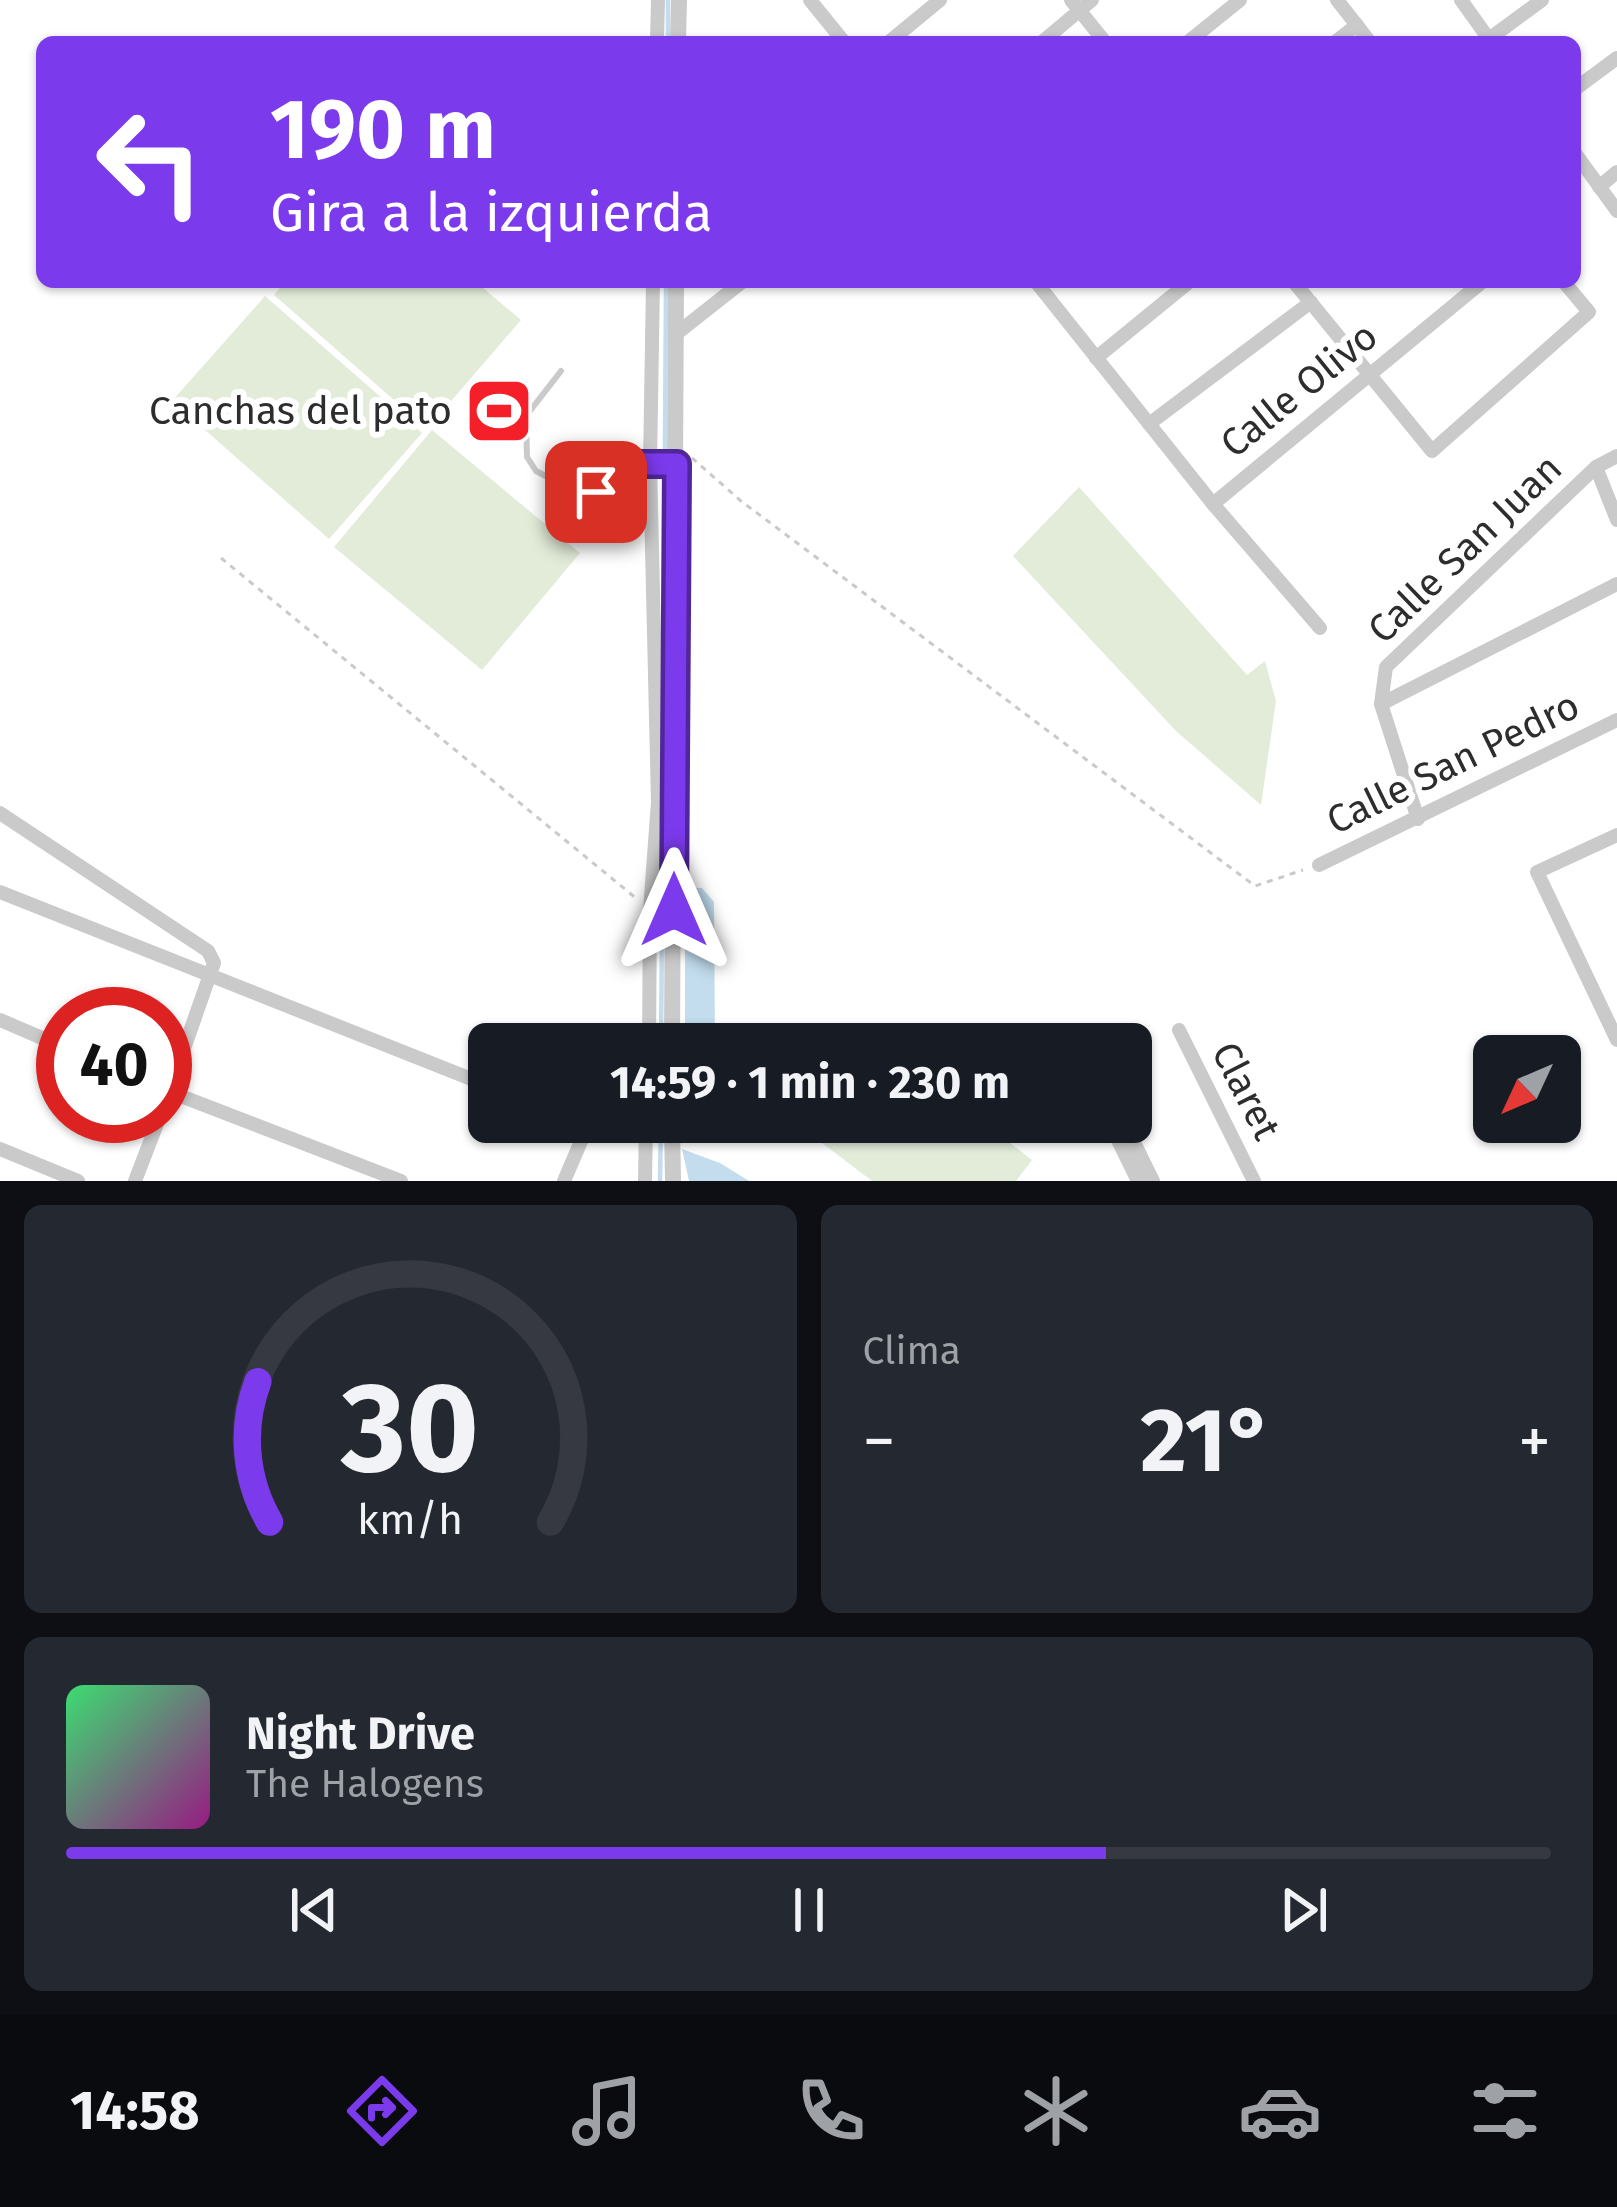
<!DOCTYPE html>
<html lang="es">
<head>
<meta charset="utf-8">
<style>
  body { margin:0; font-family:"Fira Sans",sans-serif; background:#242831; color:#f1f3f6; height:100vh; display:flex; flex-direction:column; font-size:45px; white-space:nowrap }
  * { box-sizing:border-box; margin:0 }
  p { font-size:39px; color:#9ea1a6 }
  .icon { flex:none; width:66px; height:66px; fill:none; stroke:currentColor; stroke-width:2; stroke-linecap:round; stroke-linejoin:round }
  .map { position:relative; height:1181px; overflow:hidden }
  .sheet { display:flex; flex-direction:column; gap:24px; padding:24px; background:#0d0f14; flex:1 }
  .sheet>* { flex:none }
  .guide { position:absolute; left:36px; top:36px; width:1545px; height:252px; border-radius:18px; box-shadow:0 3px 9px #0004; background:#7c3aed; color:#fff; overflow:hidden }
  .needle { width:78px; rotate:226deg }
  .fabs { position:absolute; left:1473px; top:1035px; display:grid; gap:24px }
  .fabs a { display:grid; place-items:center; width:108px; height:108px; border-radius:18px; background:#171b24; box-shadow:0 3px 9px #0004; font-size:60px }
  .speed { position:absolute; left:36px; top:987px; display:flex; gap:24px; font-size:60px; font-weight:700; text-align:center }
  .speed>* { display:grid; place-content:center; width:156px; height:156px; border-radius:50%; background:#171b24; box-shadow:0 3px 9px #0004; line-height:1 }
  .speed .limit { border:18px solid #d22; background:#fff; color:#111 }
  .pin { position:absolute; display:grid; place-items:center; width:102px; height:102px; color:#fff; margin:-51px; border-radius:24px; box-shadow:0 6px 18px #0006 }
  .me { position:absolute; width:132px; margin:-66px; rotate:0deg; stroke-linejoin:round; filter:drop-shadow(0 0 9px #0008) }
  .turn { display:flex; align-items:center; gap:42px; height:252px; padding:0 36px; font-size:54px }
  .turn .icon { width:156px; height:156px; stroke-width:2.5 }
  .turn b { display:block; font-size:84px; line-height:102px }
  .big { font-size:90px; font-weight:700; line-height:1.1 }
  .sheet .tile { flex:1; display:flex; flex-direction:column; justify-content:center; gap:18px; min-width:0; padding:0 42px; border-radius:18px; background:#242831 }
  .sheet .dial { align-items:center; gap:0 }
  .dial svg { height:312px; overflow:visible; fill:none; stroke:#363941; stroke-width:7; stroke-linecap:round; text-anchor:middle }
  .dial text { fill:#f1f3f6; stroke:none }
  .song { display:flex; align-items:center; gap:36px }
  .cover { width:144px; height:144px; border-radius:18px; background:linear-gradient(135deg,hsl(140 70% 55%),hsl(310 70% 35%)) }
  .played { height:12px; border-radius:6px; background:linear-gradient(90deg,#7c3aed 70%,#363941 70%) }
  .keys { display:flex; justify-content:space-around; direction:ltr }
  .heat { display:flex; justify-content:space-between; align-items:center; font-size:66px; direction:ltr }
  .sheet .tiles { flex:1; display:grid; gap:24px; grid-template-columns:1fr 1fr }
  .tile:last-child { grid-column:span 2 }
  .trip { position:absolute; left:468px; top:1023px; width:684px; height:120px; border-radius:18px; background:#171b24; box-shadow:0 3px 9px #0004; font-weight:700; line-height:120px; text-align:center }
  .tab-bar { display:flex; height:192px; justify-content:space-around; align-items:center; background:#090b0e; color:#9ea1a6 }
  .tab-bar .icon { width:84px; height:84px }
  .tab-bar .active { color:#7c3aed }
  .tab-bar b { font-size:54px; color:#f1f3f6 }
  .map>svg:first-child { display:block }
  .green { fill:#e3ecd9 }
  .water { fill:#c3ddee }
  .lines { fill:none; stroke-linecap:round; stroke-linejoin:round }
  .stream { stroke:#c3ddee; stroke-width:4.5 }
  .path { stroke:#cacaca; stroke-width:3; stroke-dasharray:6 6; stroke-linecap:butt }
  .service { stroke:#cacaca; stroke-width:6 }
  .minor { stroke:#cacaca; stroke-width:14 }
  .tertiary { stroke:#cacaca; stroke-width:16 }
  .route-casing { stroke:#51269a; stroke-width:30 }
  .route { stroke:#7c3aed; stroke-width:21 }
  .labels { text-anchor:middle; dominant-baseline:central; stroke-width:12; stroke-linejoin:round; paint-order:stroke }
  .street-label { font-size:39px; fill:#2d2d2d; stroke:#fff }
  .poi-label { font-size:39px; fill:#2d2d2d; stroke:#fff; text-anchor:end }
</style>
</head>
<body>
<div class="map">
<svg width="1617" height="1181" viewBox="0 0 1617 1181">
  <rect width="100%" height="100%" fill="#fff"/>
  <!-- green -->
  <g class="green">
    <polygon points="285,282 476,282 521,320 427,429 274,295"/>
    <polygon points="265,296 422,433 329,539 172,401"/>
    <polygon points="432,430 580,553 482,670 334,547"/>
    <polygon points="1079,487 1247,675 1265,661 1276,701 1261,805 1176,731 1013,556"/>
    <polygon points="804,1122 983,1122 1032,1160 1016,1181 872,1181 801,1127"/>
  </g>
  <!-- water -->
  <g class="water">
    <polygon points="685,888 702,888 714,902 715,1044 685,1044"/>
    <polygon points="682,1149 720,1163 749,1181 689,1181"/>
  </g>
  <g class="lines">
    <!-- stream -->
    <g class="stream">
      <polyline points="668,42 668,0"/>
      <polyline points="663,744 666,282"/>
      <polyline points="661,1044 663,828"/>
      <polyline points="660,1181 661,1122"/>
    </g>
    <!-- path -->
    <g class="path">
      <polyline points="692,458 741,501 1255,886 1303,870"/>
      <polyline points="221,558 637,899"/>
    </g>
    <!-- service -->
    <polyline class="service" points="561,371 526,416 527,457 536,471 578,493 596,492 630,464 673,465"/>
    <!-- minor -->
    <g class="minor">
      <polyline points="810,0 844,42"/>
      <polyline points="1071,0 1105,42"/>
      <polyline points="1337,0 1370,42"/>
      <polyline points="1461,0 1491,42"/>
      <polyline points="1489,39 1542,0"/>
      <polyline points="657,42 658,0"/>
      <polyline points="889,42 940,0"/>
      <polyline points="1042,42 1092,0"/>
      <polyline points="1188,42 1240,0"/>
      <polyline points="1335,42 1357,25"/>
      <polyline points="1575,89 1617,58"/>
      <polyline points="1575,153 1617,211"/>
      <polyline points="1599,187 1617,172"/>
      <polyline points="1036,282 1213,504 1320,628"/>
      <polyline points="1294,282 1432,451 1589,312 1564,282"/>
      <polyline points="676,334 742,282"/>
      <polyline points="1096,358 1189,282"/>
      <polyline points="1149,424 1311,302"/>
      <polyline points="1596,467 1617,520"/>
      <polyline points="1213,504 1482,282"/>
      <polyline points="1381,704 1617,584"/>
      <polyline points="0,813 208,951 214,963 165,1103"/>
      <polyline points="1418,819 1381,704 1386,667 1596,467 1617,456"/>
      <polyline points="1617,835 1537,872 1617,1040"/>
      <polyline points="1319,865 1617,720"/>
      <polyline points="0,892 489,1086"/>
      <polyline points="0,1020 63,1047"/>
      <polyline points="1179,1030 1254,1181"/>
      <polyline points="649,1044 650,910 658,802 650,464 653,282"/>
      <polyline points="165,1090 401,1181"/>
      <polyline points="1109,1122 1138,1181"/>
      <polyline points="1124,1122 1153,1181"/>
      <polyline points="0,1149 78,1181"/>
      <polyline points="135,1181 160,1116"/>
      <polyline points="564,1181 588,1125 581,1122"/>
      <polyline points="645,1181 646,1122"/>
    </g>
    <!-- tertiary -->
    <g class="tertiary">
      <polyline points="678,42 679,0"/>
      <polyline points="672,1044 676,282"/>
      <polyline points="672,1122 673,1181"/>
    </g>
  </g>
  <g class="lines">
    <defs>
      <polyline id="route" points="596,492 630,464 677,464 674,910"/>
    </defs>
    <!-- route casing -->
    <use href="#route" class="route-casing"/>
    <!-- route -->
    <use href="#route" class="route"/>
  </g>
  <!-- icons -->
  <defs>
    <symbol id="stadium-square" viewBox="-11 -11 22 22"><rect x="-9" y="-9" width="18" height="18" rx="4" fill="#f51f29" stroke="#fff"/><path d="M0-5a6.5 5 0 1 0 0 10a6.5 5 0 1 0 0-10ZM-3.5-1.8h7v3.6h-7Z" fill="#fff"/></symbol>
  </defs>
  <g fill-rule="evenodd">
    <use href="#stadium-square" x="461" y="373" width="76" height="76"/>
  </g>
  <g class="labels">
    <!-- street labels -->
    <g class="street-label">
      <text transform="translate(1299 390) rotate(-39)">Calle Olivo</text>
      <text transform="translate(1465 549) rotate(-44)">Calle San Juan</text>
      <text transform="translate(1453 763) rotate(-26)">Calle San Pedro</text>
      <text transform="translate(1246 1091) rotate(63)">Claret</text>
    </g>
    <!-- poi labels -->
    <g class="poi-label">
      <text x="452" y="411">Canchas del pato</text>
    </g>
  </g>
</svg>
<div class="fabs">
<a><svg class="needle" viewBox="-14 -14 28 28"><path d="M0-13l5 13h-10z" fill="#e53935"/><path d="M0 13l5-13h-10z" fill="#9ea1a6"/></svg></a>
</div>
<div class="speed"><div class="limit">40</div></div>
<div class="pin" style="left:596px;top:492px;background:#d93025"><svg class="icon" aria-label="arrive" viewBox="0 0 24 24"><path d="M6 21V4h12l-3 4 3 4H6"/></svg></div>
<svg class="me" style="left:674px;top:910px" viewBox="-20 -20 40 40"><path d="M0-17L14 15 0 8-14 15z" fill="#7c3aed" stroke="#fff" stroke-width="4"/></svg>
<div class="trip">14:59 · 1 min · 230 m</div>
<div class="guide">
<div class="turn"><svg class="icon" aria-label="left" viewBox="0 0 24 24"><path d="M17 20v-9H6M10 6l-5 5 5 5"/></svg><div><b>190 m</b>Gira a la izquierda</div></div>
</div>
</div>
<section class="sheet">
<div class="tiles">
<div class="tile dial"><svg viewBox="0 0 100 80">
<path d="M14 69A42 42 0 1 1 86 69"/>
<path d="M14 69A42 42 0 0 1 11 33" stroke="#7c3aed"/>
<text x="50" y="56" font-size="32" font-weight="700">30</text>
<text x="50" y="72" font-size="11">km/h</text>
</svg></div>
<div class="tile"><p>Clima</p>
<div class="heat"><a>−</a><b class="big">21°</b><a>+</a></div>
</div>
<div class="tile">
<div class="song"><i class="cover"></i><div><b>Night Drive</b><p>The Halogens</p></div></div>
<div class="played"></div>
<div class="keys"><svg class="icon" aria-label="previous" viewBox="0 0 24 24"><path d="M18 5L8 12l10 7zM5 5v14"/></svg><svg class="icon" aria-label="pause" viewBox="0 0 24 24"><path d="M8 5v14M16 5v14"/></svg><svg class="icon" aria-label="next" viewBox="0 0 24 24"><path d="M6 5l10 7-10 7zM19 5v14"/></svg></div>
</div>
</div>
</section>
<nav class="tab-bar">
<b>14:58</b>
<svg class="icon active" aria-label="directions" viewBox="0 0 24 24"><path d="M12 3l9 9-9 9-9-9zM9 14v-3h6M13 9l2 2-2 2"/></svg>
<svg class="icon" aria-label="music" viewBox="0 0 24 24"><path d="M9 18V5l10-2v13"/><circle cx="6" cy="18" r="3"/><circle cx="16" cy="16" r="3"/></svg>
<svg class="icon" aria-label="phone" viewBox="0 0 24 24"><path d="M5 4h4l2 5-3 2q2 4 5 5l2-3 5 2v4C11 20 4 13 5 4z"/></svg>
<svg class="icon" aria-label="climate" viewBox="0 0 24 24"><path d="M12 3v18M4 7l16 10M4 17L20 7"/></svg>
<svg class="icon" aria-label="car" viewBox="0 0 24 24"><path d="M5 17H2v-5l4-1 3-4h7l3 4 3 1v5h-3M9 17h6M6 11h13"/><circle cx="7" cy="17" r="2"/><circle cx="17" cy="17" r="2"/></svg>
<svg class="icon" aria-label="filters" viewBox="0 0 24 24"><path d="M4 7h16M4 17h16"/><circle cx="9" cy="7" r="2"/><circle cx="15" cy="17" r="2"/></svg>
</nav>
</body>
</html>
